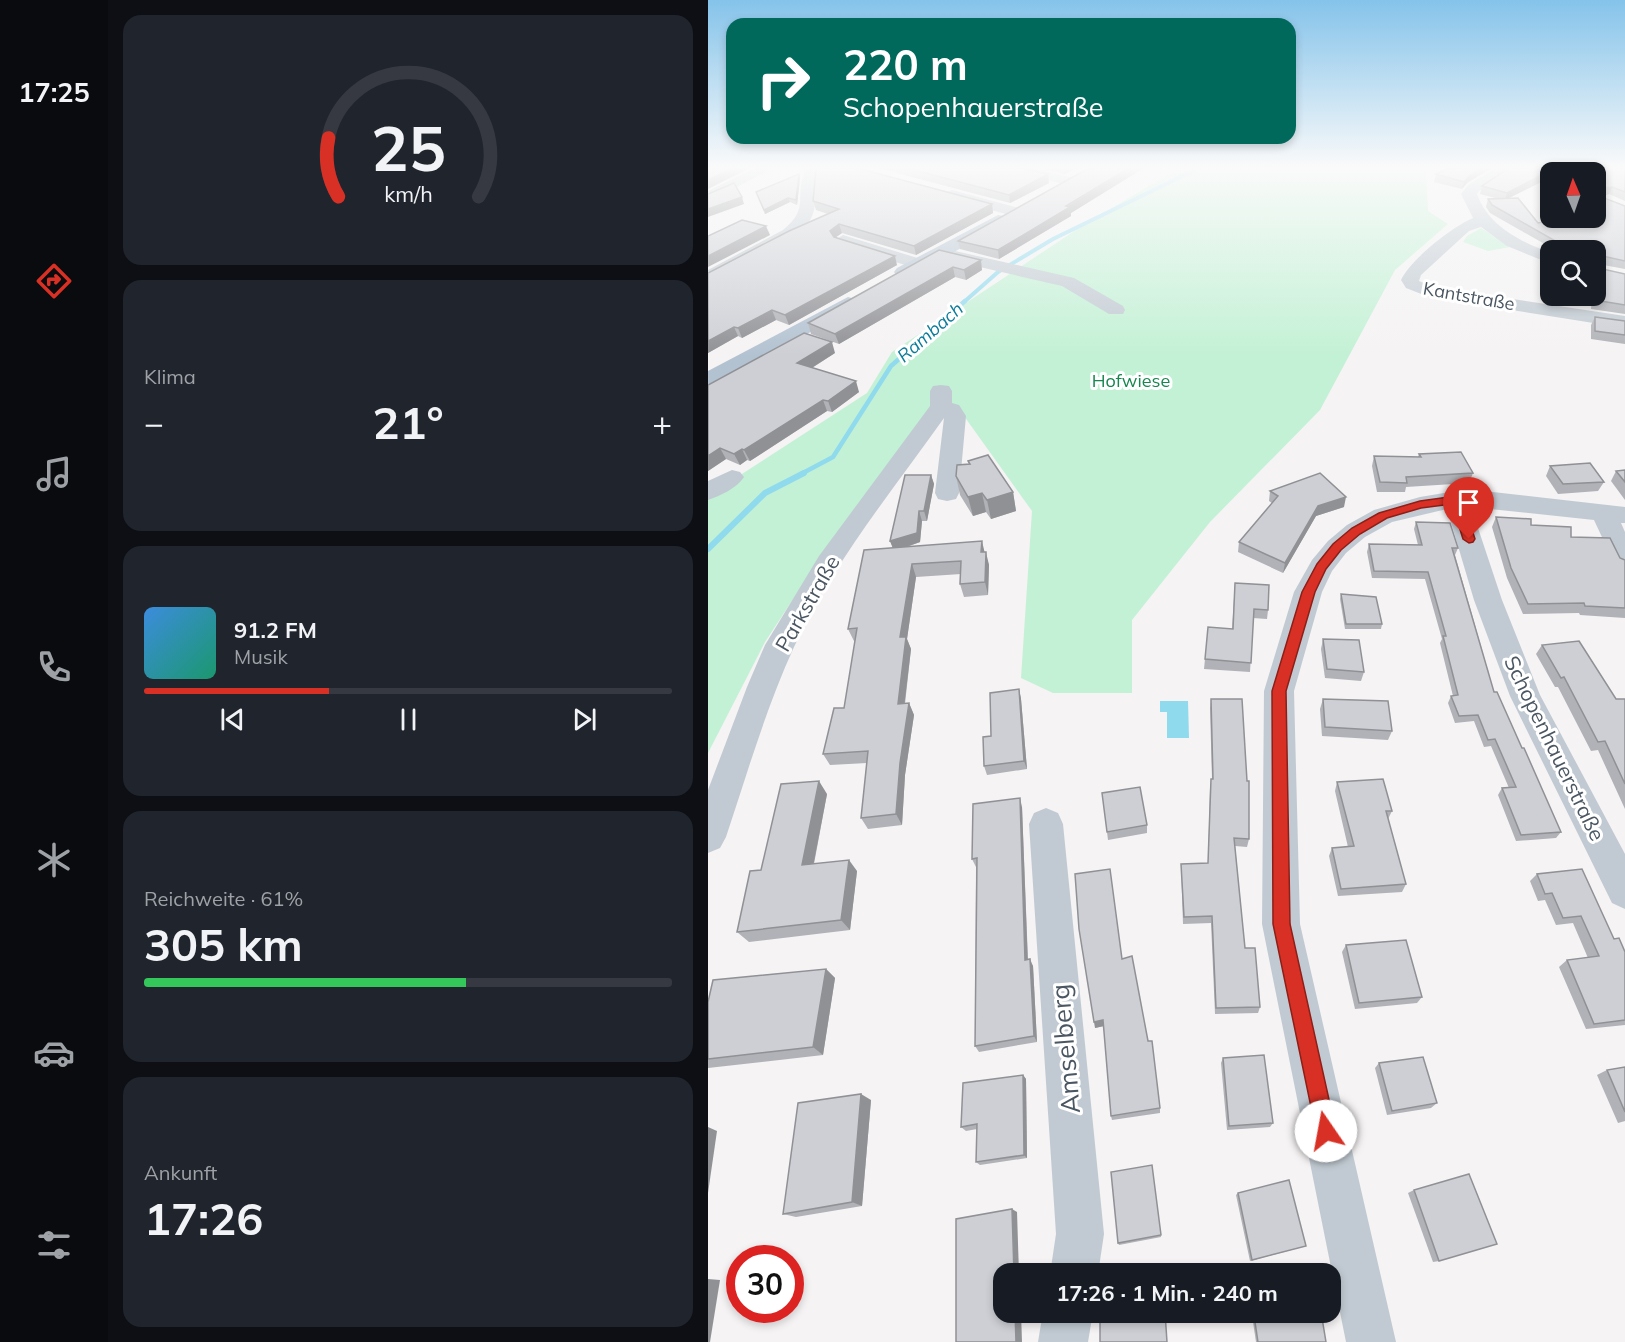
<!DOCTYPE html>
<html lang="de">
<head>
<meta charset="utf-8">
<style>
  body { margin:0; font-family:Mulish,sans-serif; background:#20242c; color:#f1f3f6; height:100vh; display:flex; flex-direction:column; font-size:22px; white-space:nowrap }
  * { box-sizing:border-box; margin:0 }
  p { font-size:20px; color:#9ea1a6 }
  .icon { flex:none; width:33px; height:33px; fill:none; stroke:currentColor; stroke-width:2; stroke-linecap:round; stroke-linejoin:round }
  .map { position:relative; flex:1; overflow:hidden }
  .panel { display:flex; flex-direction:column; gap:15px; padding:15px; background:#0d0f14; width:600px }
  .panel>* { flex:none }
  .banner { position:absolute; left:18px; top:18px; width:570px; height:126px; border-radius:18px; box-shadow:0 3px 9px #0003; background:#00695c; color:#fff; overflow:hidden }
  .needle { width:39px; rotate:358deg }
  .fabs { position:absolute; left:832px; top:162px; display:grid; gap:12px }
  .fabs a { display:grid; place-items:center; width:66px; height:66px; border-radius:12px; background:#171b24; box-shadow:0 3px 9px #0003; font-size:30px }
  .speed { position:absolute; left:18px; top:1245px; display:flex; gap:12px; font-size:30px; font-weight:700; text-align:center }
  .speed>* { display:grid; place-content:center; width:78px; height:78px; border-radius:50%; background:#171b24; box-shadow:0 3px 9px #0003; line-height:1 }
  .speed .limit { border:9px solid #d22; background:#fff; color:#111 }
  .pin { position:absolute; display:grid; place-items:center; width:51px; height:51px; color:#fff; margin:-62px -26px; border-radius:50% 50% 50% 0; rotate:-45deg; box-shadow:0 0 6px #0007 }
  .pin .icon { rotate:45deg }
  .me { position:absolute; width:66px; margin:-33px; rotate:348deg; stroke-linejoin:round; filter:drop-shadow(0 0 4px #0008) }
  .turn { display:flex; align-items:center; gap:21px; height:126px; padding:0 18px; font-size:27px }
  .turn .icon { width:78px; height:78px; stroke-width:2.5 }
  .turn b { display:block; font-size:42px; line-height:51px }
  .big { font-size:45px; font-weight:700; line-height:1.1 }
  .panel .tile { flex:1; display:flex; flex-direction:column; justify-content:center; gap:9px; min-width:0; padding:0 21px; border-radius:18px; background:#20242c }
  .panel .dial { align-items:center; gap:0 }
  .dial svg { height:156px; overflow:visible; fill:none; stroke:#363941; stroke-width:7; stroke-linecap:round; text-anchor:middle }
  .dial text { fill:#f1f3f6; stroke:none }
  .song { display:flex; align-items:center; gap:18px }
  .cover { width:72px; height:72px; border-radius:9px; background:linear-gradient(135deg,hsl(210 70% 55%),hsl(160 70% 35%)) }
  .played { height:6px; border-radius:3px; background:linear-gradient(90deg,#d93025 35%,#363941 35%) }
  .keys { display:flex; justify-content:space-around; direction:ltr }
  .heat { display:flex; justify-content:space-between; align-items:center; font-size:33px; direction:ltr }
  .charge { height:9px; border-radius:4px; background:linear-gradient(90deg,#34c759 61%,#363941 0) }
  .trip { position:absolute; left:285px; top:1263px; width:348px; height:60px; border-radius:18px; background:#171b24; box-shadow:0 3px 9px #0003; font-weight:700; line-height:60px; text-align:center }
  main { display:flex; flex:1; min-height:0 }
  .tab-bar { display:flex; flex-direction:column; width:108px; justify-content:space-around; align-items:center; background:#090b0e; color:#9ea1a6 }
  .tab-bar .icon { width:42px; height:42px }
  .tab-bar .selected { color:#d93025 }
  .tab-bar b { font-size:27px; color:#f1f3f6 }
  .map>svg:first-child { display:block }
  .green { fill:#c3f1d5 }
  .water { fill:#90daee }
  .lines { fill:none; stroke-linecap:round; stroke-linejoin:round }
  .stream-far2 { stroke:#90daee; stroke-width:4 }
  .stream-far1 { stroke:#90daee; stroke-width:4.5 }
  .stream { stroke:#90daee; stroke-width:6 }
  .minor { fill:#c1cad2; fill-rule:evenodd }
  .major { fill:#b3c2d1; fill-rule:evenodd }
  .wall { fill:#b0b2b7; fill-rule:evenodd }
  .shaded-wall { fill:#909195 }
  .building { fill:#cdcfd5; stroke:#909195; stroke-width:1.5 }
  .route { fill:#d93025; stroke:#8d1f18; stroke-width:1.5 }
  .labels { text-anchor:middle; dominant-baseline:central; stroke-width:6; stroke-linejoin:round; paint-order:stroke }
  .far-street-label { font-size:18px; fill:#4a5661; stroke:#fff }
  .far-water-label { font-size:18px; font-style:italic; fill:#0c7c9b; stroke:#fff }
  .far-park-label { font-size:18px; fill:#17864f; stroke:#fff }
  .street-label { font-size:21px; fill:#4a5661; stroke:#fff }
  .near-street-label { font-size:26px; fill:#4a5661; stroke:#fff }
</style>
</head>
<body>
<main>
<nav class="tab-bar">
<b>17:25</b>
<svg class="icon selected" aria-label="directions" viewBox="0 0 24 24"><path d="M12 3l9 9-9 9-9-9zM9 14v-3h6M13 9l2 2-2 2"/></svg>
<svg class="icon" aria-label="music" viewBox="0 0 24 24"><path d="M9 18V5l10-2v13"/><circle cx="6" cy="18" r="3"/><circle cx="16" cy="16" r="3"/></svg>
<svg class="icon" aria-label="phone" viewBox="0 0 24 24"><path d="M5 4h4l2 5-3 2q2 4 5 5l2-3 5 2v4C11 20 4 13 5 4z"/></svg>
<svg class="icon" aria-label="climate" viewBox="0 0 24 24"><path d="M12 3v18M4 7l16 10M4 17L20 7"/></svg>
<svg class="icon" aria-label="car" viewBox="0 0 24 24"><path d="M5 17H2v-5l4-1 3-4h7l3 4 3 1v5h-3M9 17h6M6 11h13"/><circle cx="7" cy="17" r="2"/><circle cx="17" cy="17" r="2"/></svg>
<svg class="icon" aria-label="filters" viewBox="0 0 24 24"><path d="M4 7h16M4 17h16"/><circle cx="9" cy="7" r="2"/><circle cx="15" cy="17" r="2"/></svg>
</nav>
<section class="panel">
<div class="tile dial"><svg viewBox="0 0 100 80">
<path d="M14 69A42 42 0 1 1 86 69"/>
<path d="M14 69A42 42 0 0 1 9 39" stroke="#d93025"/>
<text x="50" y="56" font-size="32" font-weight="700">25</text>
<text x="50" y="72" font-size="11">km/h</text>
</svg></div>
<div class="tile"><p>Klima</p>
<div class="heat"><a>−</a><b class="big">21°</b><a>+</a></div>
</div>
<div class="tile">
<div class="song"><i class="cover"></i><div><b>91.2 FM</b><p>Musik</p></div></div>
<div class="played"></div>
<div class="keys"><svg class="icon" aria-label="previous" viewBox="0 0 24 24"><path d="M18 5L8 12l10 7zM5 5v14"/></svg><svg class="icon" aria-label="pause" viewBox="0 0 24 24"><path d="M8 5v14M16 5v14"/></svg><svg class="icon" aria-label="next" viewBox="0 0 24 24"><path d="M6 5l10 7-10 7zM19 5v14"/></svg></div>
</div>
<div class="tile"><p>Reichweite · 61%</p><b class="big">305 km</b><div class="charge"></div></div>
<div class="tile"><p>Ankunft</p><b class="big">17:26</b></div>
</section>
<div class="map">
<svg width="917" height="1342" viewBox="0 0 917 1342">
  <rect width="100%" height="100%" fill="#f5f3f3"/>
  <!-- green -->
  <g class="green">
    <polygon points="471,168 718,168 720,211 740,224 687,270 612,410 502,522 424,620 424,693 345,693 313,678 324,511 256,416 242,403 127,535 57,642 0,753 0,496 159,393 184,352 377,224"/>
    <polygon points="773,228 802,247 780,251 755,242 759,236"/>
  </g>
  <!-- water -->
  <polygon class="water" points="452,701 480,701 481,738 459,738 459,712 452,712"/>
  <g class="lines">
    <!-- stream-far2 -->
    <polyline class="stream-far2" points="256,302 290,272 345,239 491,168"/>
    <!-- stream-far1 -->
    <polyline class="stream-far1" points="93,474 125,457 183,366 257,301"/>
    <!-- stream -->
    <polyline class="stream" points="0,549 57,493 96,473"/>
    <!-- minor -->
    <g class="minor">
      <polygon points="47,168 65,168 0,202 0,191"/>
      <path d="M99 168H113C97 197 121 209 87 236L0 282V270L75 230C104 207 84 194 99 168Z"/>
      <polygon points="300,168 324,168 365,178 367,181 360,185 302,171"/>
      <path d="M788 168H805L771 191 769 194C781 227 812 241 843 253V264L799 246 773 227 761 231 713 275 711 281 725 287 917 316V328L721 297 698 288 693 280C703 259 744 227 765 218L753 194 760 185Z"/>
      <polygon points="244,190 311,208 313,211 305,216 239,198 236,195 239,192"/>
      <polygon points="135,235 216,260 219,264 216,268 210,269 129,244 127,240"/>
      <polygon points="234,248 366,278 415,306 417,310 415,314 401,314 354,286 228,257 225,253 228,249"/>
      <path d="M233 385 241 386 244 391V403L251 405 258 416 251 493 248 499 239 501 230 499 227 493 236 418C184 491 123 566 86 647 58 708 39 774 18 837L12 848 0 853V790L39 687 57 645 111 556 222 406V391L225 386Z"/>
      <path d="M24 470 32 472 36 477C29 488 12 496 0 500V481Z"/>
      <polygon points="748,491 785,492 917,507 917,523 913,523 917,532 917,570 908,567 886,520 763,507 794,600 832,695 917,854 917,909 904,903 802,696 766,600 739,509 684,522 657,537 638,553 624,571 614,592 586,691 592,924 688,1342 638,1342 554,924 556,691 586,592 604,560 620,541 639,525 666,510 712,497"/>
      <polygon points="338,808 350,813 355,824 396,1234 390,1274 342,1274 348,1234 321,824 326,813"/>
      <polygon points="335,1312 385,1312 380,1342 330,1342"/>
    </g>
    <!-- major -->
    <g class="major">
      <polygon points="290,215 296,216 299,220 296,224 203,276 189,276 186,272 189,268"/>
      <polygon points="140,297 147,299 150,303 147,307 8,385 0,387 0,371"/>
    </g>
  </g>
  <!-- wall -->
  <g class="wall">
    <polygon points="170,168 312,168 341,183 302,203"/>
    <polygon points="332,168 368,168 357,174"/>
    <polygon points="742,168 759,183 754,189 726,182 728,174"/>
    <path d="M917 168V201L901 194 895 196 896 198 917 206V269L890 264V268L917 274V314L883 309 884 296H888V250H847L782 213 778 207 780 199H791L772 194 774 186 845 171ZM843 172 888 218 830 223 801 198 835 181 843 189Z"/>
    <polygon points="91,174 92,178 89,205 82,202 57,214 48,192"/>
    <polygon points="422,176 363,213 363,216 291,259 252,249 250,241"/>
    <polygon points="105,201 284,204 285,213 208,255 134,233 127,238 189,265 81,325 68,320 34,338 30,336 0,353 0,273 120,214 108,210"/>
    <polygon points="231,250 274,270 258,280 247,277 131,344 103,334 100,323"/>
    <polygon points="887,317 917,321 917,344 883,339 883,325"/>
    <polygon points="127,353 104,368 151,392 124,412 119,411 42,461 39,460 32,465 18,459 0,471 0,385"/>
    <polygon points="711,454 765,473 761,483 698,487 697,492 669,492 664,466 666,456 710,457"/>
    <polygon points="260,461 305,492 308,511 283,519 278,512 265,516 252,495 248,476 261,464"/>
    <polygon points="842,466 896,482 890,491 850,494 838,476"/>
    <polygon points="917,470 917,500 903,481 908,471"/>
    <polygon points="223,475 226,484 219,521 214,521 212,542 199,547 276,552 281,565 280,595 256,597 252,584 253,574 208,577 199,639 203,649 197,704 201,703 206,715 197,775 194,825 160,829 153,818 159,763 122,765 115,754 136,708 147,641 146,641 140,629 185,548 182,541"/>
    <polygon points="562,491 636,507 608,516 575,573 530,552 531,542 564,503 561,501"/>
    <polygon points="788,517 823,525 863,537 917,560 917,618 872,615 871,613 815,614 799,578 784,527"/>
    <polygon points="708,522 750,548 747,555 786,692 853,832 848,838 808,841 790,795 794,788 801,788 783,746 776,747 766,721 747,723 740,703 743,696 745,696 732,643 734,639 717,579 664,578 659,552 661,544 710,545 706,529"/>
    <polygon points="527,583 560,610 559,619 545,618 542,672 496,669 497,659 524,629"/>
    <polygon points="633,594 674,624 673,629 637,629 632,599"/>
    <polygon points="615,639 656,672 653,681 617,678 613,649"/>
    <polygon points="834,645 908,699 917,699 917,809 890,750 883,751 850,687 847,687 828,654"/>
    <polygon points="311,689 313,699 319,769 279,775 276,766 283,736"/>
    <polygon points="503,699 541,839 539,847 527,846 537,948 552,1007 550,1013 507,1014 503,923 475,924 473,864 500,863 502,788 504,779 502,708"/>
    <polygon points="615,699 684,731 680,740 614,736 612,709"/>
    <polygon points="629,782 684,811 680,819 698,884 694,892 630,896 621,856 624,848 640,847 627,791"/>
    <polygon points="394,793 439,825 439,833 400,840"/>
    <polygon points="119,794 106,864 149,871 142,930 41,942 29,932 53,870"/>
    <polygon points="314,807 320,960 325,966 329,1042 271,1052 267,1046 268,867 264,859"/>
    <polygon points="829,874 906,939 917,952 917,1025 878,1029 851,967 859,960 880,958 865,923 848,925 837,900 830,901 822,881"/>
    <polygon points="638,945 714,997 709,1003 647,1009 634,952"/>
    <polygon points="414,959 452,1108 452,1113 404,1120 403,1116 396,1026 387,1028"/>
    <polygon points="118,969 127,978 115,1055 0,1068 0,1002"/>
    <polygon points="515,1058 565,1123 562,1127 519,1130 513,1063"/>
    <polygon points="671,1063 729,1103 723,1108 679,1115 667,1068"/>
    <polygon points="917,1067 917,1121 910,1123 889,1075 899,1070"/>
    <polygon points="315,1075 318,1079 319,1158 272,1165 268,1162 269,1129 258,1131 253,1127"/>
    <polygon points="163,1100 154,1206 88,1217 75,1214"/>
    <polygon points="444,1165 453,1237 411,1245 410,1243"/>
    <polygon points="706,1190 731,1261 725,1262 700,1193"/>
    <polygon points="530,1193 598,1246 542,1261 528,1195"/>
    <polygon points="601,1312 613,1312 618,1342 548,1342 545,1322"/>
  </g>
  <!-- shaded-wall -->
  <g class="shaded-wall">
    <polygon points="26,168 42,168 0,189 0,180"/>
    <polygon points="356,168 368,168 357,174"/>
    <polygon points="421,168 436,168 363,213 363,216 291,259 290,250"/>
    <polygon points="774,168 784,168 759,183 754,189 756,182 761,176"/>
    <polygon points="837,173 835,181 797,200 799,193"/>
    <polygon points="91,174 92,178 89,205 88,200"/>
    <polygon points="340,174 341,183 302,203 301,195"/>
    <polygon points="904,187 901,194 894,196 893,194 897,188"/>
    <polygon points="34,197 36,204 0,217 0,209"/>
    <polygon points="80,198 82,202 57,214 56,210"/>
    <polygon points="284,204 285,213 208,255 206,246"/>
    <polygon points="131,224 134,233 125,239 122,231"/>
    <polygon points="58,226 62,235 0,267 0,256"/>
    <polygon points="187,256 189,265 81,325 77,315"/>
    <polygon points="273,260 274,270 258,280 256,270"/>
    <polygon points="245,267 247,277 131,344 127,334"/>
    <polygon points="64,310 68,320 34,338 30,328"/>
    <polygon points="26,327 30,336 0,353 0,341"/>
    <polygon points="124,342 127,353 94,374 89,363"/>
    <polygon points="148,381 151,392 124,412 120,401"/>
    <polygon points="115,400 119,411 42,461 36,450"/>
    <polygon points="12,448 18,459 0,471 0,456"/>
    <polygon points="34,449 39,460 32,465 26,454"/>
    <polygon points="223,475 226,484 219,521 216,511"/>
    <polygon points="305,492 308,511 283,519 279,500"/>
    <polygon points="274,493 278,512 265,516 260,497"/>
    <polygon points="638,497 636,507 608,516 575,573 577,563 610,506"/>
    <polygon points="211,511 214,521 212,542 186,551 182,541"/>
    <polygon points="274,541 277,554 273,552"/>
    <polygon points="278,552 281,565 280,595 277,582"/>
    <polygon points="204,564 208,577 199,639 203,649 195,716 190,704 192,637"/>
    <polygon points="311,689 313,699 319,769 316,761"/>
    <polygon points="201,703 206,715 197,775 194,825 188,814 192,763"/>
    <polygon points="111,781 119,794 103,877 94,865"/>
    <polygon points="312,798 314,807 320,967 317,960"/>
    <polygon points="141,860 149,871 142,930 133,920"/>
    <polygon points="322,959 325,966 329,1042 326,1036"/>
    <polygon points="118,969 127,978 115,1055 105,1047"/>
    <polygon points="395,1020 396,1026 387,1028 386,1022"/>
    <polygon points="315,1075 318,1079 319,1158 316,1155"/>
    <polygon points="153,1094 163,1100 154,1206 144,1202"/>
    <polygon points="0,1127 9,1131 0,1193"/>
    <polygon points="304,1209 309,1212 311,1274 306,1274"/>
    <polygon points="0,1279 12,1280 2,1342 0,1342"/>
    <polygon points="307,1312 313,1312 314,1342 308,1342"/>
  </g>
  <!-- building -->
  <g class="building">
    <polygon points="0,168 26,168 0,180"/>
    <polygon points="110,168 149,168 284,204 206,246 131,224 122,231 126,237 187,256 77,315 64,310 30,328 26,327 0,341 0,273 81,231 131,209 105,201 108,170"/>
    <polygon points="199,168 312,168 340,174 301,195"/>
    <polygon points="381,168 421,168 358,206 362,207 290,250 250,241"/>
    <polygon points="742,168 774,168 761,176 756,182 728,174"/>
    <polygon points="801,168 832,168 845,171 847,168 917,168 917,192 904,187 897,188 893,194 896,198 917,206 917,261 890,255 890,268 917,274 917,305 887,300 887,296 888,296 888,250 863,250 784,205 780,199 810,198 830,223 856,218 888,218 888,172 843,172 843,179 837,173 799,193 774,186"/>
    <polygon points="91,174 88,200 80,198 56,210 48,192"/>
    <polygon points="26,183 34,197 0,209 0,194"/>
    <polygon points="34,220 58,226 0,256 0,236"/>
    <polygon points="231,250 273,260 256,270 245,267 127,334 100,323"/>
    <polygon points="887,317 917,321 917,335 887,331"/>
    <polygon points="96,333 124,342 89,363 148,381 120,401 115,400 36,450 34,449 26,454 12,448 0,456 0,385"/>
    <polygon points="753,452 765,473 698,477 699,483 672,482 666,456 713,457 711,454"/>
    <polygon points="280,455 305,492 279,500 274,493 260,497 248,476 249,465 262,464 260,461"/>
    <polygon points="882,463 896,482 855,484 842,466"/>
    <polygon points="917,470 917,482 908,471"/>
    <polygon points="612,473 638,497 610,506 577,563 531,542 570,496 562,491"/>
    <polygon points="197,475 223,475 216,511 211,511 209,533 182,541"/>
    <polygon points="788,517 823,519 823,525 863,527 863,537 902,538 912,558 917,560 917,608 877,606 876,603 820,604 803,568"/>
    <polygon points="708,522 742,523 750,548 744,548 786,692 789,692 814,748 816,748 853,832 813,835 794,788 808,787 787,739 780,740 770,715 751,716 743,696 750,695 735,636 738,636 720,572 666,571 661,544 714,545"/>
    <polygon points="274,541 273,552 278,552 277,582 252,584 253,561 204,564 192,637 198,637 190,704 201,703 192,763 188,814 153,818 160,751 115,754 126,708 136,708 149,628 140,629 156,550"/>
    <polygon points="527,583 561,585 560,610 546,609 543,663 497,659 500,627 525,629"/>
    <polygon points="633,594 668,597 674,624 638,624"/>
    <polygon points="615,639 651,640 656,672 619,669"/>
    <polygon points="871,641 908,699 917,699 917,784 897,741 890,742 856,677 853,678 834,645"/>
    <polygon points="311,689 316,761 276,766 275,737 283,736 282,693"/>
    <polygon points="503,699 534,699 539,781 541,781 541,839 526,838 537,948 547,948 552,1007 508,1008 504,916 476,917 473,864 500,863 503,779 505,779"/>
    <polygon points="615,699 680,701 684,731 617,727"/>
    <polygon points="675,779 684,811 678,811 698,884 633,889 624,848 646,846 629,782"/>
    <polygon points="111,781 94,865 141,860 133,920 29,932 42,871 53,870 73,784"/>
    <polygon points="432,787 439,825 399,832 394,793"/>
    <polygon points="312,798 317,960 322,959 326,1036 267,1046 269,858 264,859 265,804"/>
    <polygon points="402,869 414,959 424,956 440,1041 444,1041 452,1108 403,1116 395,1020 386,1022 371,929 367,874"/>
    <polygon points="874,869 906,939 911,938 917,952 917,1020 886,1024 859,960 891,956 873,916 855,918 844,893 837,894 829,874"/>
    <polygon points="698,940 714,997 651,1003 638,945"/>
    <polygon points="118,969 105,1047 0,1059 0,1002 5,980"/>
    <polygon points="556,1055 565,1123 521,1126 515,1058"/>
    <polygon points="715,1057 729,1103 684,1111 671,1063"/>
    <polygon points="917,1067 917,1112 899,1070"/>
    <polygon points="315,1075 316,1155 268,1162 269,1124 253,1127 255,1083"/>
    <polygon points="153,1094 144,1202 75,1214 90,1103"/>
    <polygon points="444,1165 453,1235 410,1243 403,1172"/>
    <polygon points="761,1174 789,1244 731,1261 706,1190"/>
    <polygon points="581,1180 598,1246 544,1260 530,1193"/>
    <polygon points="304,1209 306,1274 296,1274 296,1312 307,1312 308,1342 248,1342 248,1219"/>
    <polygon points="392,1312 457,1312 459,1342 392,1342"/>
    <polygon points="605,1312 613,1312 618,1342 550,1342 547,1322"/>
  </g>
  <!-- sky -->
  <linearGradient id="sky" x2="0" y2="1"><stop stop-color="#85c3ea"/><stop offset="0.47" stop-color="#fafafa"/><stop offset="1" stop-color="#fafafa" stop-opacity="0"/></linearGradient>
  <rect width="917" height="356" fill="url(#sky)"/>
  <!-- route -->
  <polygon class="route" points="748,496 754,499 767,539 765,542 761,543 755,539 744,504 713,508 679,518 652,534 633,550 618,569 607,592 578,691 582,924 628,1131 625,1138 618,1141 611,1138 608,1131 565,924 564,691 594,592 609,564 625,544 644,528 671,513 712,501"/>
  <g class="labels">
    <!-- far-street labels -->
    <g class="far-street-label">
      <text transform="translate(761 296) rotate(10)">Kantstraße</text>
    </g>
    <!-- far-water labels -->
    <g class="far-water-label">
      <text transform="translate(222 332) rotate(-41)">Rambach</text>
    </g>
    <!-- far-park labels -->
    <g class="far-park-label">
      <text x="423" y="380">Hofwiese</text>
    </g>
    <!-- street labels -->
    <g class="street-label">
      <text transform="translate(99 603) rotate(-60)">Parkstraße</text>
      <text transform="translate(847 748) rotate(64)">Schopenhauerstraße</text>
    </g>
    <!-- near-street labels -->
    <g class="near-street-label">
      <text transform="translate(357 1049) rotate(-95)">Amselberg</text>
    </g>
  </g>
</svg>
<div class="fabs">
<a><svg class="needle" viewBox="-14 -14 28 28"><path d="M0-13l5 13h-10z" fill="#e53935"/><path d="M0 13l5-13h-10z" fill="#9ea1a6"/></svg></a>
<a><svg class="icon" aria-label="search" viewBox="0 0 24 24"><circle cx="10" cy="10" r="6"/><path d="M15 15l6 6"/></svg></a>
</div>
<div class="speed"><div class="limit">30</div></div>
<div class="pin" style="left:761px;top:539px;background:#d93025"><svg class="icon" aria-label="arrive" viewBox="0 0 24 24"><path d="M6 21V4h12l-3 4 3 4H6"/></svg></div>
<svg class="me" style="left:618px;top:1131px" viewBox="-20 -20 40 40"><circle r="19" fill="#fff"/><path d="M0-13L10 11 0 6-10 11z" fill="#d93025"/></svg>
<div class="trip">17:26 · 1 Min. · 240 m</div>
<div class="banner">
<div class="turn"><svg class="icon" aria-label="right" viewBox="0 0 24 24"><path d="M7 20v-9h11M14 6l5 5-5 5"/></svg><div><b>220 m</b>Schopenhauerstraße</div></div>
</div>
</div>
</main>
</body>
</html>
